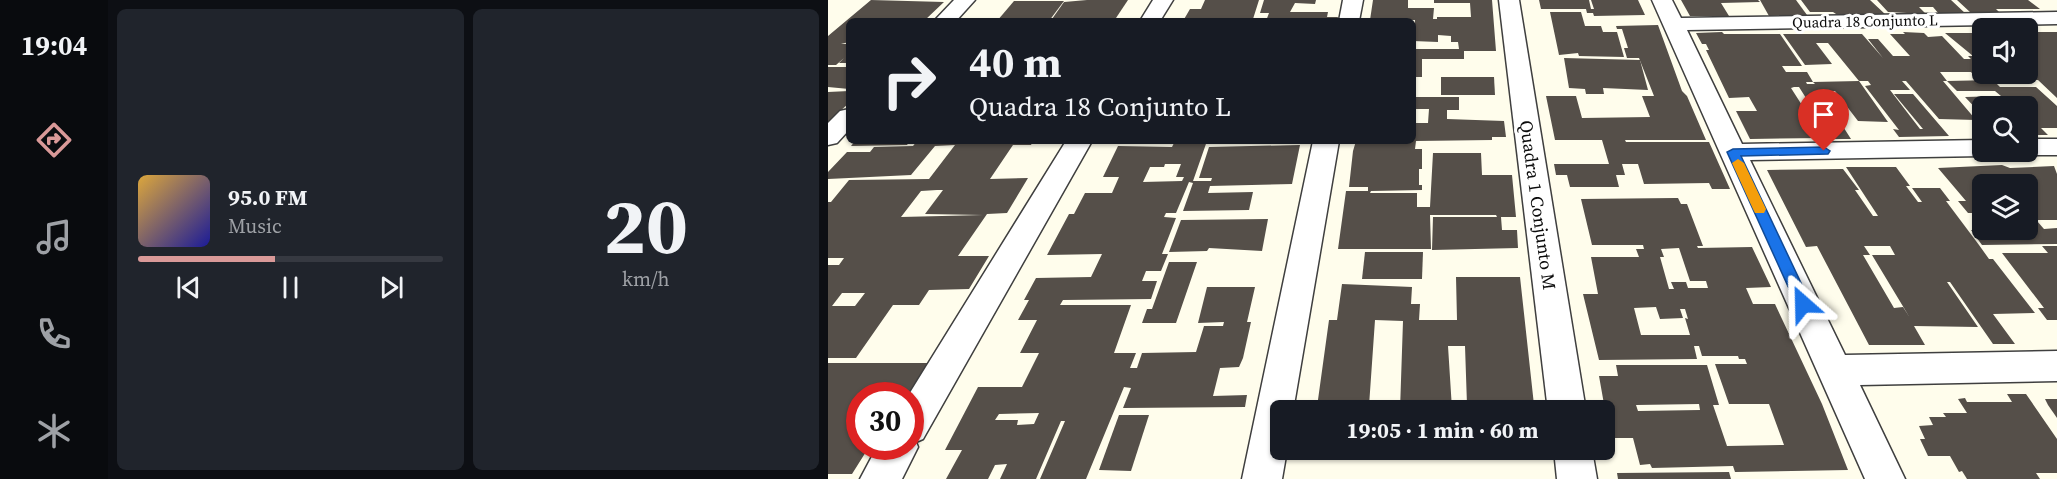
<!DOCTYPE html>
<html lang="en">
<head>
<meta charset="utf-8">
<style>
  body { margin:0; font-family:"Source Serif 4",serif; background:#20242c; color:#f1f3f6; height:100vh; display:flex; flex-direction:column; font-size:22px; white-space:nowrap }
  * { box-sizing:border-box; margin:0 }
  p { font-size:20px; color:#9ea1a6 }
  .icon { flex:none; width:33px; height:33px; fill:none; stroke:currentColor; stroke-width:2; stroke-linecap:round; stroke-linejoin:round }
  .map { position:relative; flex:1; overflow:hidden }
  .side { display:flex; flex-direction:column; gap:9px; padding:9px; background:#0d0f14; width:720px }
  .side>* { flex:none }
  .guide { position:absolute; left:18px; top:18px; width:570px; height:126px; border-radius:9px; box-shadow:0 2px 4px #0004; background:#171b24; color:#f1f3f6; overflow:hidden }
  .fabs { position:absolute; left:1144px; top:18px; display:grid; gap:12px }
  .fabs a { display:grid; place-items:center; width:66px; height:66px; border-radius:9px; background:#171b24; box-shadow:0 2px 4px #0004; font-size:30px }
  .speed { position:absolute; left:18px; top:382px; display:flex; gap:12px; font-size:30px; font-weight:700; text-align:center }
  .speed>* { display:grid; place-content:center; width:78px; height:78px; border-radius:50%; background:#171b24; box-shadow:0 2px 4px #0004; line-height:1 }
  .speed .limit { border:9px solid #d22; background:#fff; color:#111 }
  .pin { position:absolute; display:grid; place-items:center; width:51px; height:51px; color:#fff; margin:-62px -26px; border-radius:50% 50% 50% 0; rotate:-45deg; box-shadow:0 0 6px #0007 }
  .pin .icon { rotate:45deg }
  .me { position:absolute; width:66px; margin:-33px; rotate:335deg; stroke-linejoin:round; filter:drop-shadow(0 0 4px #0008) }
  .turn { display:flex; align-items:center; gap:21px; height:126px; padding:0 24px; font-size:27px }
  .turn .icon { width:78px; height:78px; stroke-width:2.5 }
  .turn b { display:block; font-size:42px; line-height:51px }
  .side .card { flex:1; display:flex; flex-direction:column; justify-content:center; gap:9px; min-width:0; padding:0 21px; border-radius:9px; background:#20242c }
  .side .dial { align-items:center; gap:0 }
  .dial b { font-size:78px; line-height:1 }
  .song { display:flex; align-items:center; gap:18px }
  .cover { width:72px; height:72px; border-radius:9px; background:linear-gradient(135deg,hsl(40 70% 55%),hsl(240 70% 35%)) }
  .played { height:6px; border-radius:3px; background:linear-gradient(90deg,#d99998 45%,#363941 45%) }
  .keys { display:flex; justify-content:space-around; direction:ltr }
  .side .tiles { flex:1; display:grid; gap:9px; grid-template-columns:repeat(2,1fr) }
  .trip { position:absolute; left:442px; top:400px; width:345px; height:60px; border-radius:9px; background:#171b24; box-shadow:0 2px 4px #0004; font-weight:700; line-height:60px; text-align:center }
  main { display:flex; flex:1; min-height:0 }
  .menu { display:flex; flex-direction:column; width:108px; justify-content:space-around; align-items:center; background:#090b0e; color:#9ea1a6 }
  .menu .icon { width:42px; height:42px }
  .menu .current { color:#d99998 }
  .menu b { font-size:27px; color:#f1f3f6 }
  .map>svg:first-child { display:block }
  .building { fill:#554f49; fill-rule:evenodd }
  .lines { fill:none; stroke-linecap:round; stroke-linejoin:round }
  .street-casing { stroke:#3f3f3f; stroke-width:3 }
  .street { fill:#fff; fill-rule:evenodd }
  .route { fill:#1a73e8; stroke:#114b97; stroke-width:1.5 }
  .slow { fill:#f59e0b }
  .labels { text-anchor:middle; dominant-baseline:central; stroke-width:6; stroke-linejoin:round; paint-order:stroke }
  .far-street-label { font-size:15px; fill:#0c0c0c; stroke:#fff }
  .street-label { font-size:18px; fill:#0c0c0c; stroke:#fff }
</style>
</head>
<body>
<main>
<nav class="menu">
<b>19:04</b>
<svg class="icon current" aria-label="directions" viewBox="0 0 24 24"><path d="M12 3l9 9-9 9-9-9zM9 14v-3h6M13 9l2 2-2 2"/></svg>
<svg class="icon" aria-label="music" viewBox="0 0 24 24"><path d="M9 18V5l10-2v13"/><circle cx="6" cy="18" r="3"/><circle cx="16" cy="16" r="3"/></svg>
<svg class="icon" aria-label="phone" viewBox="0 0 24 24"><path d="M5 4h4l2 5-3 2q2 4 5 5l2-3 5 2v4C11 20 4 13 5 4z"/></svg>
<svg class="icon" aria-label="climate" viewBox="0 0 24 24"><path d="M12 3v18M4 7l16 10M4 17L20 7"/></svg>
</nav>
<section class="side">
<div class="tiles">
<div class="card">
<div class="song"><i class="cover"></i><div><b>95.0 FM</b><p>Music</p></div></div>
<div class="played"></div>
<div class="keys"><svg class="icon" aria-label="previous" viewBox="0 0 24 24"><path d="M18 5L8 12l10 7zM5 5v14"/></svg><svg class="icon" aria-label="pause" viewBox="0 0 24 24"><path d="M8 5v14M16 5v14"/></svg><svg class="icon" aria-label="next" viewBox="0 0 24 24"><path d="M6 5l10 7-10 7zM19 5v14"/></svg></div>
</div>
<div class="card dial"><b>20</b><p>km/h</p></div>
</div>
</section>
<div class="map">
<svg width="1229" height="479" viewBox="0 0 1229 479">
  <rect width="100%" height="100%" fill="#fffdec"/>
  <!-- building -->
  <g class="building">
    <polygon points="43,0 116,2 97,20 21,21 21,42 13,44 21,44 21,63 11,63 16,58 8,65 0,65 0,36"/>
    <polygon points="259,0 300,0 286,21 224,19 236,2"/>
    <polygon points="377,0 431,0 425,19 421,21 355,21 362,9 373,9"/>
    <polygon points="436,0 488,0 487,4 467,3 462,12 500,12 499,17 510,17 509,21 438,21 441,13 432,13"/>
    <polygon points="545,0 580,0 580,8 606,8 605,19 609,19 609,17 643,17 642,3 606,3 606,0 664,0 668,51 636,51 636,59 594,59 594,77 585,77 585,49 631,49 630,42 623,42 623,36 610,35 610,42 585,41 587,20 542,20"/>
    <polygon points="711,0 761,0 763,9 766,9 763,0 810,0 817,15 766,16 765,13 759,13 758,9 713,9"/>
    <polygon points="853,0 930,0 932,2 893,3 901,16 862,16"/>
    <polygon points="932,0 968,0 979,15 941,16"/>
    <polygon points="973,0 1042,0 1058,15 1020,15 1008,14 1005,12 982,12"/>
    <polygon points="1049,0 1123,0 1138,14 1111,14 1105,7 1091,7 1098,14 1060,12"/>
    <polygon points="1129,0 1200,0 1212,9 1168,9 1172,13 1143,13"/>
    <polygon points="186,1 236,1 221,21 169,21"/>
    <polygon points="722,12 753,12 757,26 773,26 775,32 789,32 796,57 751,56 750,53 731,55"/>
    <polygon points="830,25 854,91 859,96 878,140 797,140 798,142 881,142 902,189 884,189 881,183 816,184 810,164 794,164 797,175 788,175 791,187 742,187 739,175 728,175 726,164 781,164 774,140 727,140 718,96 748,96 754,118 822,117 814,96 826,96 811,58 799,58 796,48 800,48 794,29 789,29 788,26"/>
    <polygon points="894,32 896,34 952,34 974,66 954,66 958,72 979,72 985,82 978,82 979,84 987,84 985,82 1031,81 1060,122 1030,121 1007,91 992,91 1023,139 999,139 980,109 985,109 971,87 966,87 963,88 995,138 922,139 908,111 929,111 921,97 901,98 878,50 881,50 878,44 874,44 868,33"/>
    <polygon points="1075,32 1096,33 1100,37 1114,36 1136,59 1143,59 1140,56 1145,56 1117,33 1155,33 1155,74 1200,74 1200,41 1209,41 1200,32 1229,32 1229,98 1210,80 1165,80 1162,77 1148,78 1143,72 1112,72 1119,81 1115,81 1148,120 1111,119 1078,81 1074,81 1082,90 1062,90 1092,129 1095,129 1066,94 1085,94 1121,136 1071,137 1065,129 1071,130 1037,86 1043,85 1040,81 1031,81 1000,43 988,43 1004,64 977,65 955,34 1034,34 1055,58 1040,39 1050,39 1065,56 1082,56 1062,34 1077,34"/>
    <polygon points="736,58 812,60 820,90 775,88 776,94 758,94 757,89 741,88"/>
    <polygon points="0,67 21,67 21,89 0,87"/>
    <polygon points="613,77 666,77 667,95 613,95"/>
    <polygon points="1165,80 1172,87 1208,87 1229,106 1229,128 1213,128 1220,135 1200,135 1200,119 1204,119 1200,115 1200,106 1191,106 1181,96 1173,96 1167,91 1129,91 1119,81"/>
    <polygon points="21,91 21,103 0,122 0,92"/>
    <polygon points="1173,96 1183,106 1155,106 1155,116 1137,97"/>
    <polygon points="585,97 631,97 631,110 619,110 619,119 676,121 678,137 664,137 664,140 588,141 587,149 594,149 594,169 591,169 591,185 594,185 594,190 543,191 542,193 589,193 589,207 602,207 605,153 653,153 654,175 684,175 688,217 673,217 674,230 689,230 690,248 604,250 605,217 669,217 668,215 602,215 603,249 510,249 518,191 540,191 540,187 521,187 525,151 528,141 585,141 585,123 600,123 601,109 586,109"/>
    <polygon points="27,141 82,141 79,145 23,146"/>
    <path d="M89 141H205L203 145H185L162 179 200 178 179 213 159 214 130 256H161L141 289 101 290 91 305H65L28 358H0V265H11L16 258H0V202H3L21 180 101 179 127 145 107 146 83 175 0 179V172L19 152H42L46 147 85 146ZM109 190H115L97 214 155 215 73 217 93 191ZM14 293H37L27 306H4Z"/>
    <path d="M327 141H379L365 181H383L384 178H371L381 147 472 145 464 184 382 186 380 193 425 192 421 210 355 211 365 183 361 182 348 213H338L336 217 348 218 334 254H340L333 271H318L314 281H329L323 299 235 300 232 305H303L286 353H308L302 368H309L314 353 368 352 376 326H395L396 322 370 323 379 287H427L419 322H423L415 358 411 367 392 368 385 396 419 395 417 407 295 408 303 388 296 387 258 479H212L237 421H233L208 479H172L179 464 167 465 160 479H118L134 450H117L150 387H194L211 353H192L209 320H190L201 300H196L208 278 263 277 274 254 219 255 241 214H246L257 193H284L291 177H275L290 146 344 147 346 143 326 144ZM337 164H353L348 177H356L354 181 315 182 322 167H336ZM211 413 206 424 189 425 190 420H167L171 414Z"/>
    <polygon points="1174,165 1182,168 1226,166 1229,174 1229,220 1207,220 1200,211 1200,184 1155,184 1155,222 1148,213 1140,213 1130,201 1138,201 1110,168"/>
    <path d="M1018 167H1068L1082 186H1078L1090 202H1094L1084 188H1112L1122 201H1118L1151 245 1161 259H1165L1207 313 1165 314 1187 344H1165L1122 282H1119L1150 327 1086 326 1097 345H1041L989 246 978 247 939 170 1015 169 1031 190H1027L1045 216H1050ZM1036 246H1062L1067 255H1044L1082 318 1075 307 1066 308 1035 255H1042Z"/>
    <path d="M847 198H850L853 204H859L875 246H869L870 248 924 247 943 287 918 288 925 304H947L994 404H991H994L1020 470 907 472 905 466 824 468 822 464 812 465 805 438H782L771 376H790L788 365H879L891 405H885L899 446 956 445 941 404H901L887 364H919L917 359H911L910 356H874L871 346H866L869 359 771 360 755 294H770L763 257H811L808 249H816L815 245H764L753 199ZM851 248 862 281H878L880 288H860L858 282H843L846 289H841L832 257H836L833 249ZM828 307 832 319 855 318 852 309H857L860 319 857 318 862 335H813L806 308ZM871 404 872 410 810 411 808 405Z"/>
    <polygon points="440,219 434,251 381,248 379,251 341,252 353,220"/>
    <polygon points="1200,221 1209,221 1216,229 1229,228 1229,244 1154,245 1143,230 1194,230 1198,234 1204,234 1200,230"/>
    <polygon points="1214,246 1229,246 1229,320 1219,320 1210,308 1216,308 1174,253 1220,253"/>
    <polygon points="537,252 595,252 594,279 534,279"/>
    <polygon points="341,262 369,262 348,323 314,323 319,309 324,309"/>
    <polygon points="628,277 692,277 706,405 639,405 637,346 620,346 624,409 572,410 575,321 547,320 541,406 489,407 501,320 509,320 514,284 584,287 583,304 592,304 591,320 629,320"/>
    <polygon points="0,363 100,363 81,396 32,396 32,447 41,447 24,474 0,474"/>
    <polygon points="1179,394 1198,394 1229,439 1229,473 1208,473 1212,479 1139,479 1134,471 1131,472 1122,456 1100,456 1092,439 1097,439 1091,426 1105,425 1101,417 1118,417 1115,413 1139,413 1130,399 1137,398 1139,402 1184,402"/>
    <polygon points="1217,399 1229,399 1229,418 1220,405"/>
    <polygon points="291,415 321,415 303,471 271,470"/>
    <polygon points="901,472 903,479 790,479 789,473"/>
  </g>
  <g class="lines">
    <defs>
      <g id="street">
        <polygon points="126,0 147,0 128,21 106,21"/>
        <polygon points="325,0 345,0 332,21 312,21"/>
        <polygon points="515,0 535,0 531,21 511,21"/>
        <polygon points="671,0 691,0 758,411 720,411"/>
        <polygon points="824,0 844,0 853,18 1229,12 1229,24 859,30 914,144 1155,140 1155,152 1166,152 1155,156 922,160 1017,355 1229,351 1229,381 1032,385 1077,479 1037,479"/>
        <polygon points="21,109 21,130 9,143 0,145 0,123 12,111"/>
        <polygon points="1200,139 1229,139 1229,155 1200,155 1191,153 1200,152"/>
        <polygon points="238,141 264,141 95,439 88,442 90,447 74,479 32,479 49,447 82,447 82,396 80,396"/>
        <polygon points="485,141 511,141 465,411 453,411 453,450 459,450 454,479 414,479"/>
        <polygon points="726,450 764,450 769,479 729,479"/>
      </g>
    </defs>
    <!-- street casing -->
    <use href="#street" class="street-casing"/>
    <!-- street -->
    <use href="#street" class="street"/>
  </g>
  <!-- route -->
  <polygon class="route" points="996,147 1002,151 1000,154 913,156 983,304 981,309 970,309 968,304 899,152 905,149"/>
  <!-- slow -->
  <polygon class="slow" points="910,159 916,163 938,209 936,213 927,213 925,209 904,163"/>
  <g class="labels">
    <!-- far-street labels -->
    <g class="far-street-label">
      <text transform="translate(1037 21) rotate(-1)">Quadra 18 Conjunto L</text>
    </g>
    <!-- street labels -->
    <g class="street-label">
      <text transform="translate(710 205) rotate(82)">Quadra 1 Conjunto M</text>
    </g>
  </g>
</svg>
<div class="fabs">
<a><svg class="icon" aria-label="sound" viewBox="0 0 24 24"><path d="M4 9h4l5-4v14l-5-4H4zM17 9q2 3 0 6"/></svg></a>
<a><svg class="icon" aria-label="search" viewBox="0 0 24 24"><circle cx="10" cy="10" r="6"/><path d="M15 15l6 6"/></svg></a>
<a><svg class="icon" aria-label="layers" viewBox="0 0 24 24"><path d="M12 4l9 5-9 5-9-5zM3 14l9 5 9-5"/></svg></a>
</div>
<div class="speed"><div class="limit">30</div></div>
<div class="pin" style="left:996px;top:151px;background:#d93025"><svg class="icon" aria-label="arrive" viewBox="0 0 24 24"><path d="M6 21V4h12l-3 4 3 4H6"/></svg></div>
<svg class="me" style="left:975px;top:304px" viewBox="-20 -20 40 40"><path d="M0-17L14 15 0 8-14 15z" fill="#1a73e8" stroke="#fff" stroke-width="4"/></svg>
<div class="trip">19:05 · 1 min · 60 m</div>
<div class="guide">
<div class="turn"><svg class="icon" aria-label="right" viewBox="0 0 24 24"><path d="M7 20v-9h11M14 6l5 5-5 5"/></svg><div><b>40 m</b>Quadra 18 Conjunto L</div></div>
</div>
</div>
</main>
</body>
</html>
